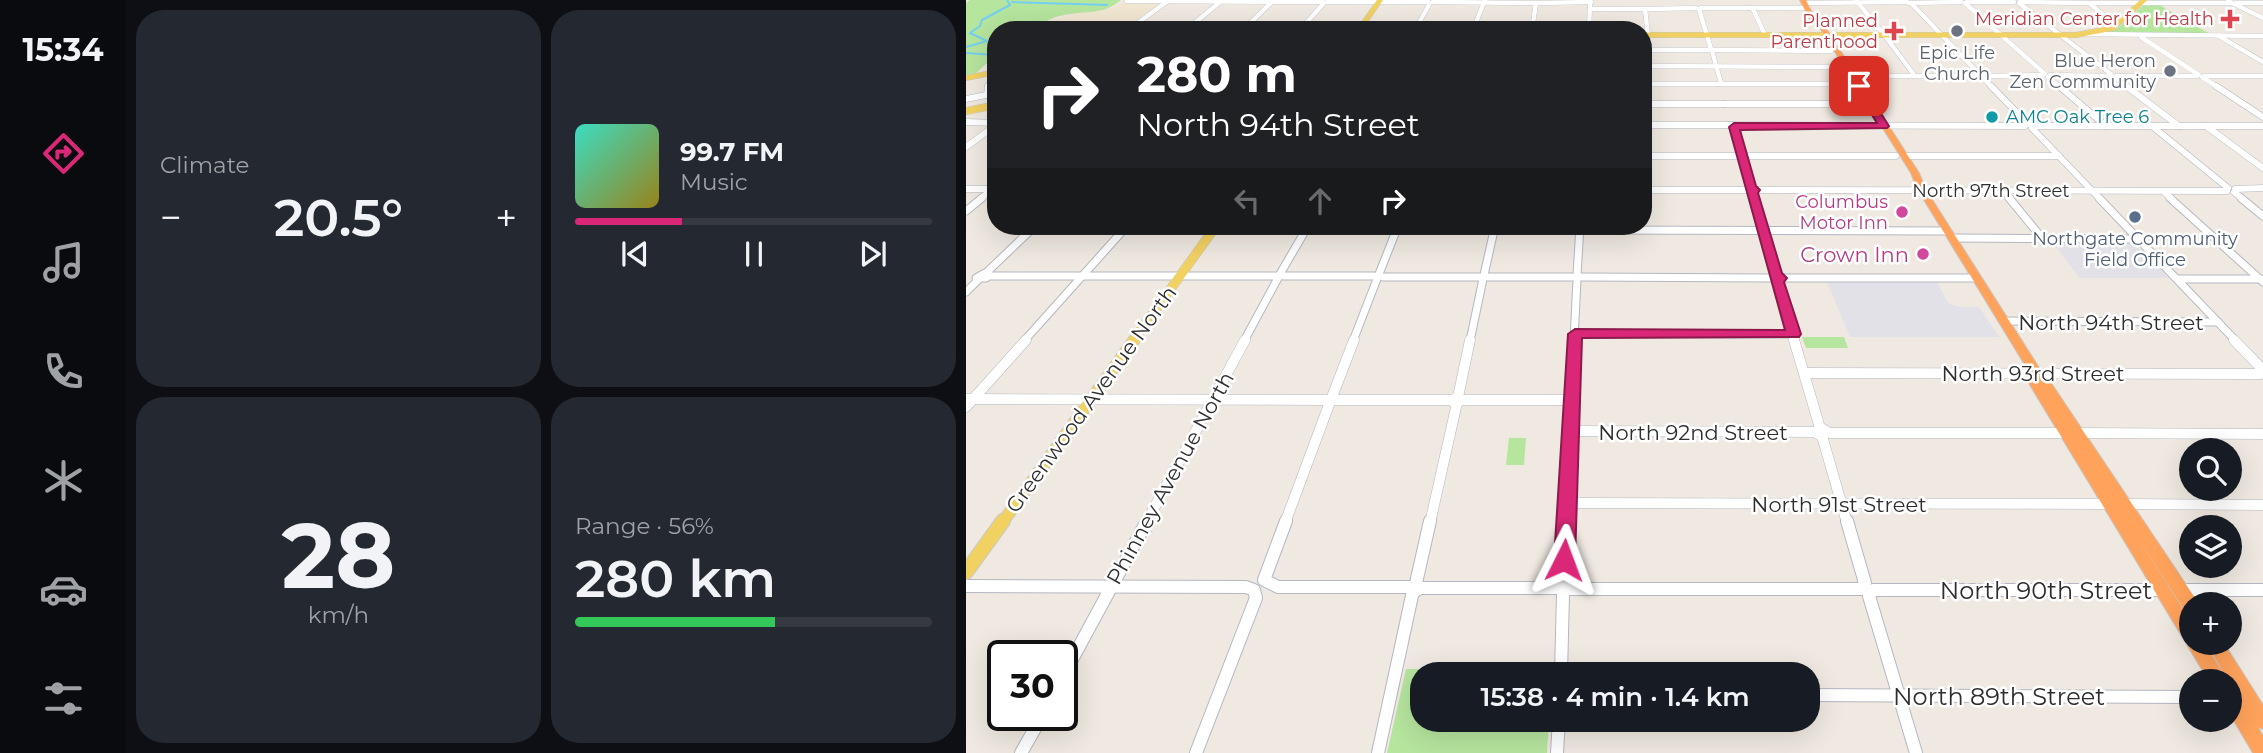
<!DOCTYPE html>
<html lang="en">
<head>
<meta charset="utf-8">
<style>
  body { margin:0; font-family:Montserrat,sans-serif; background:#242831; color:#f1f3f6; height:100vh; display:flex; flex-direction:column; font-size:26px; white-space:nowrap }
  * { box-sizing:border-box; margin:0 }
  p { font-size:23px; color:#9ea1a6 }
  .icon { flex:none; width:38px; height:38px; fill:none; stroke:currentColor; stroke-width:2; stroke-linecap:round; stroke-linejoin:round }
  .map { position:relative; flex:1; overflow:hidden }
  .details { display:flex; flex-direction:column; gap:10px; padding:10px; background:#0d0f14; width:840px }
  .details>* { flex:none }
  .top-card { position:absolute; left:21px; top:21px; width:665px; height:214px; border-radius:28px; box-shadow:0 7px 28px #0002; background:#202124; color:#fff; overflow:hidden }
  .controls { position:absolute; left:1213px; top:438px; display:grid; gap:14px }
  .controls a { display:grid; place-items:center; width:63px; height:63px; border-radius:50%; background:#171b24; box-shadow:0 7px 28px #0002; font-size:35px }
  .speed { position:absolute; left:21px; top:640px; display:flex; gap:14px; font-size:35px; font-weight:700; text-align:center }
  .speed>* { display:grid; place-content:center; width:91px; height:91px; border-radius:50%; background:#171b24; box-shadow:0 7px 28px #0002; line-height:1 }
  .speed .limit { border:4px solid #111; border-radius:10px; background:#fff; color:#111 }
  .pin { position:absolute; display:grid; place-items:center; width:60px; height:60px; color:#fff; margin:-30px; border-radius:14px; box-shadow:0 4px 10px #0006 }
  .me { position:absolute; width:77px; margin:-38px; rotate:3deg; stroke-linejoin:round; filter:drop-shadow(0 0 5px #0008) }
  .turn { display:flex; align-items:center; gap:24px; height:147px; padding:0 35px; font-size:32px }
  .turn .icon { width:91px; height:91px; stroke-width:2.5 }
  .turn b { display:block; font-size:49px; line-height:60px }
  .lanes { display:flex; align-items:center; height:66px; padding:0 35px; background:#0003; justify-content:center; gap:35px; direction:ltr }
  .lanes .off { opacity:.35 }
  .big { font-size:52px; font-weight:600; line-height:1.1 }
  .details .card { flex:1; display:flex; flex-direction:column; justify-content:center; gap:10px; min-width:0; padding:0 24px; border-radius:28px; background:#242831 }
  .details .dial { align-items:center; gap:0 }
  .dial b { font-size:91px; line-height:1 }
  .song { display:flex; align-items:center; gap:21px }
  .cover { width:84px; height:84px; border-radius:10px; background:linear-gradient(135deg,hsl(170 70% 55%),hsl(50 70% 35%)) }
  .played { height:7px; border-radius:4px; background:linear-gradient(90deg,#db2777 30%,#363941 30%) }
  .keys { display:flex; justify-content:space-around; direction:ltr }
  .heat { display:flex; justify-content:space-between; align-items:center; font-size:38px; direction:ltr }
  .charge { height:10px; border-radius:5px; background:linear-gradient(90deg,#34c759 56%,#363941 0) }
  .details .tiles { flex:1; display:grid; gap:10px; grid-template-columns:repeat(2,1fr) }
  .trip { position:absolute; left:444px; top:662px; width:410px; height:70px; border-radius:28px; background:#171b24; box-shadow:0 7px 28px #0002; font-weight:600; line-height:70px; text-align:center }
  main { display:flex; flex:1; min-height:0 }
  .menu { display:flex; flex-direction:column; width:126px; justify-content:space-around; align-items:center; background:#090b0e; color:#9ea1a6 }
  .menu .icon { width:49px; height:49px }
  .menu .current { color:#db2777 }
  .menu b { font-size:32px; color:#f1f3f6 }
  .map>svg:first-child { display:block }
  .industrial { fill:#e3e1e8 }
  .education { fill:#f0e6d1 }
  .green { fill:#b6e59e }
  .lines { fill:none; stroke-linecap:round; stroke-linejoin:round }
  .stream-far1 { stroke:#75cff0; stroke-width:2 }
  .stream { stroke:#75cff0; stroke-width:3.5 }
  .minor-far4-casing { stroke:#b4b7c1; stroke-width:5 }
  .minor-far3-casing { stroke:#b4b7c1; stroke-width:7 }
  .minor-far2-casing { stroke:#b4b7c1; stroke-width:9 }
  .minor-far1-casing { stroke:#b4b7c1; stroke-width:11 }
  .minor-casing { stroke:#b4b7c1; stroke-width:14 }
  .major-far4-casing { stroke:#c9c9c9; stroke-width:6 }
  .major-far3-casing { stroke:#c9c9c9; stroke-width:8 }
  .major-far2-casing { stroke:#c9c9c9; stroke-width:10 }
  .major-far1-casing { stroke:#c9c9c9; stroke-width:13 }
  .major-casing { stroke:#c9c9c9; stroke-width:16 }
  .highway-casing { stroke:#c9c9c9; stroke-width:2 }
  .minor-far4 { stroke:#fff; stroke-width:4.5 }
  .minor-far3 { stroke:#fff; stroke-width:6 }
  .minor-far2 { stroke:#fff; stroke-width:7 }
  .minor-far1 { stroke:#fff; stroke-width:10 }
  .minor { stroke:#fff; stroke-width:12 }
  .major-far4 { stroke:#f2d163; stroke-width:5 }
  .major-far3 { stroke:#f2d163; stroke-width:7 }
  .major-far2 { stroke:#f2d163; stroke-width:9 }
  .major-far1 { stroke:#f2d163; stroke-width:11 }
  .major { stroke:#f2d163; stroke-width:14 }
  .highway { fill:#ffa35c; fill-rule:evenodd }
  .route { fill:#db2777; stroke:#8e194d; stroke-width:2 }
  .health-dot { fill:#e0444e; stroke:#fff; stroke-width:2.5 }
  .worship-dot { fill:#6b7280; stroke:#fff; stroke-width:2.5 }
  .culture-dot { fill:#0f9aa8; stroke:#fff; stroke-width:2.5 }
  .hotel-dot { fill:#d1479c; stroke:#fff; stroke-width:2.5 }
  .service-dot { fill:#5c6f8a; stroke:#fff; stroke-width:2.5 }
  .labels { text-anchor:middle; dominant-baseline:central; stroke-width:5; stroke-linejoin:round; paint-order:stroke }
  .far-health-label { font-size:18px; fill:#be3a42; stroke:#fff; text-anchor:end }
  .far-worship-label { font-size:18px; fill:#5b616d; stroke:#fff }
  .far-culture-label { font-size:18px; fill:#0d838f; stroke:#fff; text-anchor:start }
  .far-street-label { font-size:18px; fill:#2e2e2e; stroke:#fff }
  .far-hotel-label { font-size:18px; fill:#b23c85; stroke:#fff; text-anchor:end }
  .far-service-label { font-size:18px; fill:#4e5e75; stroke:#fff }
  .hotel-label { font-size:21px; fill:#b23c85; stroke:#fff; text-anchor:end }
  .street-label { font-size:21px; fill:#2e2e2e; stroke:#fff }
  .near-street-label { font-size:24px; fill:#2e2e2e; stroke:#fff }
</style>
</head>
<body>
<main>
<nav class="menu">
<b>15:34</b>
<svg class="icon current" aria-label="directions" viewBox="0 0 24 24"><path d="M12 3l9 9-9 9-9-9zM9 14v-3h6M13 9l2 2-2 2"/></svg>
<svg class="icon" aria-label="music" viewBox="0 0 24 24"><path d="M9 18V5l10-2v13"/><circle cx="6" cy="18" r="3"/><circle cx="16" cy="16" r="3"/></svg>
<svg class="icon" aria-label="phone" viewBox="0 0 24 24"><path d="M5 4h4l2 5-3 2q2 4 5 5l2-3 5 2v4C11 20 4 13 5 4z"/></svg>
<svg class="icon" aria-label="climate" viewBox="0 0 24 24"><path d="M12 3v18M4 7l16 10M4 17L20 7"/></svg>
<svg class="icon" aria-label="car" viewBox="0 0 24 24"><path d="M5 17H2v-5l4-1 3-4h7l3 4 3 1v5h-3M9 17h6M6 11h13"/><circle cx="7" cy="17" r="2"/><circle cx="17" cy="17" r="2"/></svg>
<svg class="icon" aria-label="filters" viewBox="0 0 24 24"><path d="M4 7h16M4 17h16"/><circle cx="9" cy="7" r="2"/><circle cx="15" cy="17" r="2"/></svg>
</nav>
<section class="details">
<div class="tiles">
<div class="card"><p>Climate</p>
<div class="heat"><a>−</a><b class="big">20.5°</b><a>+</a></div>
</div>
<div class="card">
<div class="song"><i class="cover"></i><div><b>99.7 FM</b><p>Music</p></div></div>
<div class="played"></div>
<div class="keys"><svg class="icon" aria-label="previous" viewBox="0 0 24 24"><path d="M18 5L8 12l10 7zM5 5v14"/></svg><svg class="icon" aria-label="pause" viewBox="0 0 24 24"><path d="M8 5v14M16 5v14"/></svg><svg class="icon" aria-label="next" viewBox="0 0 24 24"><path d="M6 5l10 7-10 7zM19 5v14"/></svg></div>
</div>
<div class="card dial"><b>28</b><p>km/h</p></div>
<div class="card"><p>Range · 56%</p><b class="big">280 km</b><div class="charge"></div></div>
</div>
</section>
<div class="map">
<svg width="1297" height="753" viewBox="0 0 1297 753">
  <rect width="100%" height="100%" fill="#efe9e1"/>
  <!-- industrial -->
  <g class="industrial">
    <polygon points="1085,241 1166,241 1202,278 1114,278"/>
    <polygon points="861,282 971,282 982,303 993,307 1013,307 1033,337 884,337"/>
  </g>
  <!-- education -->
  <polygon class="education" points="158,3 195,3 158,30 76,30 74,28 77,23 107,14 142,9"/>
  <!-- green -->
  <g class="green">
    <path d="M4 0H155C151 3 145 7 140 9 121 15 88 10 74 27L77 29 30 30V62L21 63 9 74 0 76V3Z"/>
    <polygon points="1190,3 1244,34 1129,34 1153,27 1179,4"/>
    <polygon points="836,337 878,337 882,348 840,348"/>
    <polygon points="543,438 560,438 558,465 540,465"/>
    <polygon points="440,669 587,670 587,674 457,674 457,719 583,719 581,753 421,753"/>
  </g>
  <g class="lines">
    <!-- stream-far1 -->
    <g class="stream-far1">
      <polyline points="46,2 141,5"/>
      <polyline points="0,47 21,41 4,33 14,26 16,20 44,5 41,0"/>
      <polyline points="0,53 30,55"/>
    </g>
    <!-- stream -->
    <polyline class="stream" points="605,574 606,541"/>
    <defs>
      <g id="minor-far4">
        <polyline points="890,0 918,35"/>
        <polyline points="161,1 357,2"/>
        <polyline points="1262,1 1297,18"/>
        <polyline points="361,2 462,2"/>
        <polyline points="467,2 568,3"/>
        <polyline points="1001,2 1048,2"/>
        <polyline points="1054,2 1120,3"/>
        <polyline points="573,3 625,2"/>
        <polyline points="838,3 941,2"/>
        <polyline points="943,3 995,2"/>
        <polyline points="945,3 1013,74"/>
        <polyline points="999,3 1079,74"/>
        <polyline points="1053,3 1145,74"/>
        <polyline points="1123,3 1139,16"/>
        <polyline points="1125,3 1265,3"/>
        <polyline points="1270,3 1297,3"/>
        <polyline points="735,8 784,8"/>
        <polyline points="784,8 842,8"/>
        <polyline points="624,9 676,9"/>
        <polyline points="679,9 682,35"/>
        <polyline points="682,9 730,8"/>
        <polyline points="733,9 745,49"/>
        <polyline points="787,9 799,35"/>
        <polyline points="162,30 202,1"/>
        <polyline points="220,30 254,2"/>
        <polyline points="277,30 308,0"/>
        <polyline points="334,30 358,3"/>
        <polyline points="449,30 464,3"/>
        <polyline points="507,30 519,0"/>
        <polyline points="566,30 570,3"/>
        <polyline points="623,30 624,5"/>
        <polyline points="1122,34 1297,36"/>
        <polyline points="919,36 949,76"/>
        <polyline points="1253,36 1297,62"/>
        <polyline points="1175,37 1233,75"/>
        <polyline points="677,50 742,50"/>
        <polyline points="748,50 742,50 865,51"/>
        <polyline points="746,51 755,83"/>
        <polyline points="677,66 875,67"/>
        <polyline points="1084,75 1142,76"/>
        <polyline points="886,76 1010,76"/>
        <polyline points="1019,76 1077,75"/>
        <polyline points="1150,76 1231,76"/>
        <polyline points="1238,76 1297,76"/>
        <polyline points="1016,77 1027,88"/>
        <polyline points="1082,77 1095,88"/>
        <polyline points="1148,77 1163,88"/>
        <polyline points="1236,77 1253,88"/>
        <polyline points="677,84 752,84"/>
        <polyline points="752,84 885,84"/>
        <polyline points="21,88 30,80"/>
      </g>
      <g id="minor-far3">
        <polyline points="1025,86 1062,124"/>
        <polyline points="1093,86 1140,126"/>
        <polyline points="1160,86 1213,126"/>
        <polyline points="1250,86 1297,117"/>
        <polyline points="21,95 22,86"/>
        <polyline points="0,99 30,93"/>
        <polyline points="677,104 758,104"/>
        <polyline points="758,104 898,104"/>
        <polyline points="0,122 30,123"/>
        <polyline points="677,125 763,125"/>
        <polyline points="770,125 763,125 1059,126"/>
        <polyline points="1068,126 1297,126"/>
        <polyline points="1186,126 1262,188"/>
        <polyline points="1240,126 1297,168"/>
        <polyline points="768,127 785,189"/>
        <polyline points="1066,128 1134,199"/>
        <polyline points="0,147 30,125"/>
        <polyline points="677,156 930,156"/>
        <polyline points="938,156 1093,156"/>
        <polyline points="0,189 28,189"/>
        <polyline points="1269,189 1297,188"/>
        <polyline points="677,190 781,190"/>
        <polyline points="788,190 1261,191"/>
        <polyline points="1038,191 1045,199"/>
        <polyline points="1197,191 1206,199"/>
        <polyline points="785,192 787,199"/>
        <polyline points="1268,192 1277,199"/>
        <polyline points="14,199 30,186"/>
      </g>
      <g id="minor-far2">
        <polyline points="787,198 810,276"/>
        <polyline points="1043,198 1076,238"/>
        <polyline points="1133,198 1270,341"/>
        <polyline points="1204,198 1297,282"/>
        <polyline points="1275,198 1297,216"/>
        <polyline points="0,211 16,198"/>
        <polyline points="614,230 981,231"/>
        <polyline points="986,238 1173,239"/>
        <polygon points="19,273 23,275 20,278 10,278"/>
        <polyline points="20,273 69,226"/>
        <polyline points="314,274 342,226"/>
        <polyline points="413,274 432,226"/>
        <polyline points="518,275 529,226"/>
        <polyline points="611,275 614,226"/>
        <polyline points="23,276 310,276"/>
        <polyline points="317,276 408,276"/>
        <polyline points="417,277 514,277"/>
        <polyline points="521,277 606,277"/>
        <polyline points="615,277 806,278"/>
        <polyline points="814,278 1010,278"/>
        <polyline points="1211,279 1297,279"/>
        <polyline points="811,280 829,341"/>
        <polyline points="0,292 13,279"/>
        <polyline points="1038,321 1252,322"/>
        <polyline points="609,334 828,334"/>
        <polyline points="58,341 161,226"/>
        <polyline points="278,341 312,278"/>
        <polyline points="387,341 411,279"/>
        <polyline points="504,341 517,279"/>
        <polyline points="608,341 611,279"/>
      </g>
      <g id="minor-far1">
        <polyline points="828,340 854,428"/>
        <polyline points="1268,340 1297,370"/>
        <polyline points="839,373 1295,374"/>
        <polyline points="366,397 388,340"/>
        <polygon points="491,397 496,400 491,403 486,401"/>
        <polyline points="492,397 504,340"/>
        <polyline points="0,399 361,400"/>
        <polyline points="369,400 486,400"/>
        <polyline points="496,400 606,400"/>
        <polyline points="0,407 60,340"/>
        <polyline points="605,431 849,432"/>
        <polyline points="861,432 855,436 849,432 855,428 864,433 1100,433"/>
        <polyline points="1112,433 1297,434"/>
        <polyline points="856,436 881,523"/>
        <polyline points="602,503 1144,504"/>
        <polyline points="1159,504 1297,505"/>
        <polyline points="180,523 279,340"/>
        <polyline points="319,523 364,402"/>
        <polyline points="464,523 491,403"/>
        <polyline points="600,523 608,340"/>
      </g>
      <g id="minor">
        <polyline points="320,521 298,580 312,587 444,587"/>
        <polyline points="450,583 464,521"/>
        <polyline points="597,583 600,521"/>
        <polyline points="0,586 280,587 288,590 290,598 230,753"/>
        <polyline points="444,588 449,591 454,588 590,588"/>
        <polyline points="603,589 896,589 899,583 881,521"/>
        <polyline points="1215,590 1297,590"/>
        <polyline points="595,674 597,594"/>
        <polyline points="96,678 181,521"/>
        <polyline points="842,695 1225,697"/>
        <polyline points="55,753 76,716"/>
        <polyline points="412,753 447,591"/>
        <polyline points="591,753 593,719"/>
        <polyline points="950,753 903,596 907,590 1197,590"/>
      </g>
      <g id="major-far4">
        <polyline points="393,30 414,0"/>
        <polyline points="677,35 1110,35 1147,28 1178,0"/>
        <polyline points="0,78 30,72"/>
      </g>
      <polyline id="major-far3" points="0,111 30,105"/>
      <polyline id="major-far2" points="167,341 250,226"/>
      <polyline id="major-far1" points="36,523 168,340"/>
      <polyline id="major" points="0,572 37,521"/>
      <g id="highway">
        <polygon points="834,0 840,0 847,15 859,27 953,173 960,190 1075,371 1083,380 1231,601 1232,604 1225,604 1225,613 1219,611 1170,535 1225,622 1225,642 1238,642 1262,681 1243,681 1061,380 1064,373 952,190 945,173 854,28 850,24 845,23"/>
        <polygon points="1240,642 1257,642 1297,705 1297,729 1292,727 1297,736 1297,753 1287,753 1264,714 1264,690 1269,692"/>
      </g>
    </defs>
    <!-- minor-far4 casing -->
    <use href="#minor-far4" class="minor-far4-casing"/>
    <!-- minor-far3 casing -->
    <use href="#minor-far3" class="minor-far3-casing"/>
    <!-- minor-far2 casing -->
    <use href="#minor-far2" class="minor-far2-casing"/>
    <!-- minor-far1 casing -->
    <use href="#minor-far1" class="minor-far1-casing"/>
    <!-- minor casing -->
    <use href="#minor" class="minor-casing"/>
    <!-- major-far4 casing -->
    <use href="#major-far4" class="major-far4-casing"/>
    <!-- major-far3 casing -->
    <use href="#major-far3" class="major-far3-casing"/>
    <!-- major-far2 casing -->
    <use href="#major-far2" class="major-far2-casing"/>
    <!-- major-far1 casing -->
    <use href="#major-far1" class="major-far1-casing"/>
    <!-- major casing -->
    <use href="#major" class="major-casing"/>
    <!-- highway casing -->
    <use href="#highway" class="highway-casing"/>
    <!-- minor-far4 -->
    <use href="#minor-far4" class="minor-far4"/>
    <!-- minor-far3 -->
    <use href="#minor-far3" class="minor-far3"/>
    <!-- minor-far2 -->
    <use href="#minor-far2" class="minor-far2"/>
    <!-- minor-far1 -->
    <use href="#minor-far1" class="minor-far1"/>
    <!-- minor -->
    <use href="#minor" class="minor"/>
    <!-- major-far4 -->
    <use href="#major-far4" class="major-far4"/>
    <!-- major-far3 -->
    <use href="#major-far3" class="major-far3"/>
    <!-- major-far2 -->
    <use href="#major-far2" class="major-far2"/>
    <!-- major-far1 -->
    <use href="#major-far1" class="major-far1"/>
    <!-- major -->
    <use href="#major" class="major"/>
    <!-- highway -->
    <use href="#highway" class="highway"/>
  </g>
  <!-- route -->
  <polygon class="route" points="893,83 896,84 923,126 921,128 774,130 790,186 794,190 792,193 816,273 821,278 818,282 835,334 833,337 616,338 609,560 606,565 598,567 591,565 588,560 602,334 609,329 819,330 763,127 768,123 911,123 888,86"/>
  <!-- markers -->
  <g class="health-dot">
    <path d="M1260.5 8.5h7v7h7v7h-7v7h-7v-7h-7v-7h7z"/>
    <path d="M924.5 20.5h7v7h7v7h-7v7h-7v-7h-7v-7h7z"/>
  </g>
  <g class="worship-dot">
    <circle cx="991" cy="31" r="7"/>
    <circle cx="1204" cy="71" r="7"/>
  </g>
  <circle class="culture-dot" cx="1026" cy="117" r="7"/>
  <g class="hotel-dot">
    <circle cx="936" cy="212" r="7"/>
    <circle cx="957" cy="254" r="7"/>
  </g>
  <circle class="service-dot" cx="1169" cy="217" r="7"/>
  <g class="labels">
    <!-- far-health labels -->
    <g class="far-health-label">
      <text x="1248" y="19">Meridian Center for Health</text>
      <text x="912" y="21">Planned<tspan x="912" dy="21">Parenthood</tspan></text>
    </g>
    <!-- far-worship labels -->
    <g class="far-worship-label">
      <text x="991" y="53">Epic Life<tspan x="991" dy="21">Church</tspan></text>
      <text x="1190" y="61" text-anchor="end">Blue Heron<tspan x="1190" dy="21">Zen Community</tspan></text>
    </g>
    <!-- far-culture labels -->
    <g class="far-culture-label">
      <text x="1040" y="117">AMC Oak Tree 6</text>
    </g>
    <!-- far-street labels -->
    <g class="far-street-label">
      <text x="1025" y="191">North 97th Street</text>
    </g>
    <!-- far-hotel labels -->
    <g class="far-hotel-label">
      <text x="922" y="202">Columbus<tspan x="922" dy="21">Motor Inn</tspan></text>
    </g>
    <!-- far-service labels -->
    <g class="far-service-label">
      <text x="1169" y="239">Northgate Community<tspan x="1169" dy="21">Field Office</tspan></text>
    </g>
    <!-- hotel labels -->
    <g class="hotel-label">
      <text x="943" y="254">Crown Inn</text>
    </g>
    <!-- street labels -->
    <g class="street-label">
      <text x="1145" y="322">North 94th Street</text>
      <text x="1067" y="373">North 93rd Street</text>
      <text transform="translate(125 399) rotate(-54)">Greenwood Avenue North</text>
      <text x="727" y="432">North 92nd Street</text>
      <text transform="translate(204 478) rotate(-61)">Phinney Avenue North</text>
      <text x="873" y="504">North 91st Street</text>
    </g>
    <!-- near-street labels -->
    <g class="near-street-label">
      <text x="1080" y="590">North 90th Street</text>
      <text x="1033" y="696">North 89th Street</text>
    </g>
  </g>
</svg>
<div class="controls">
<a><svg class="icon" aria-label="search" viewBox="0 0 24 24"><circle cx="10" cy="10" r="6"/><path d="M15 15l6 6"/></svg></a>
<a><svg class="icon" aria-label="layers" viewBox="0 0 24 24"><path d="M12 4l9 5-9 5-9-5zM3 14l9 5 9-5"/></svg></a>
<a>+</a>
<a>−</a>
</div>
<div class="speed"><div class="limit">30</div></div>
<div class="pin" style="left:893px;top:86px;background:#d93025"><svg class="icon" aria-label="arrive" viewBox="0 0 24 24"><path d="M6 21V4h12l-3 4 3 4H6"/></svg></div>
<svg class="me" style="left:598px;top:560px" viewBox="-20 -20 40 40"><path d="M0-17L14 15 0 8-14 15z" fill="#db2777" stroke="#fff" stroke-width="4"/></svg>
<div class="trip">15:38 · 4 min · 1.4 km</div>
<div class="top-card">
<div class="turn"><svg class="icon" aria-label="right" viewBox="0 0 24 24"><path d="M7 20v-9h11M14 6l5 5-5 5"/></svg><div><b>280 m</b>North 94th Street</div></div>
<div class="lanes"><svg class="icon off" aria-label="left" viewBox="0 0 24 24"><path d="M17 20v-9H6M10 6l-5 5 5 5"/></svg><svg class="icon off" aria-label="ahead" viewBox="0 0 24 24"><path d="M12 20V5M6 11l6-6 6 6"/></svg><svg class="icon" aria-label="right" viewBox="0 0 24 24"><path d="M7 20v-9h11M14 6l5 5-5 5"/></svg></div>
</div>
</div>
</main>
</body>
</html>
